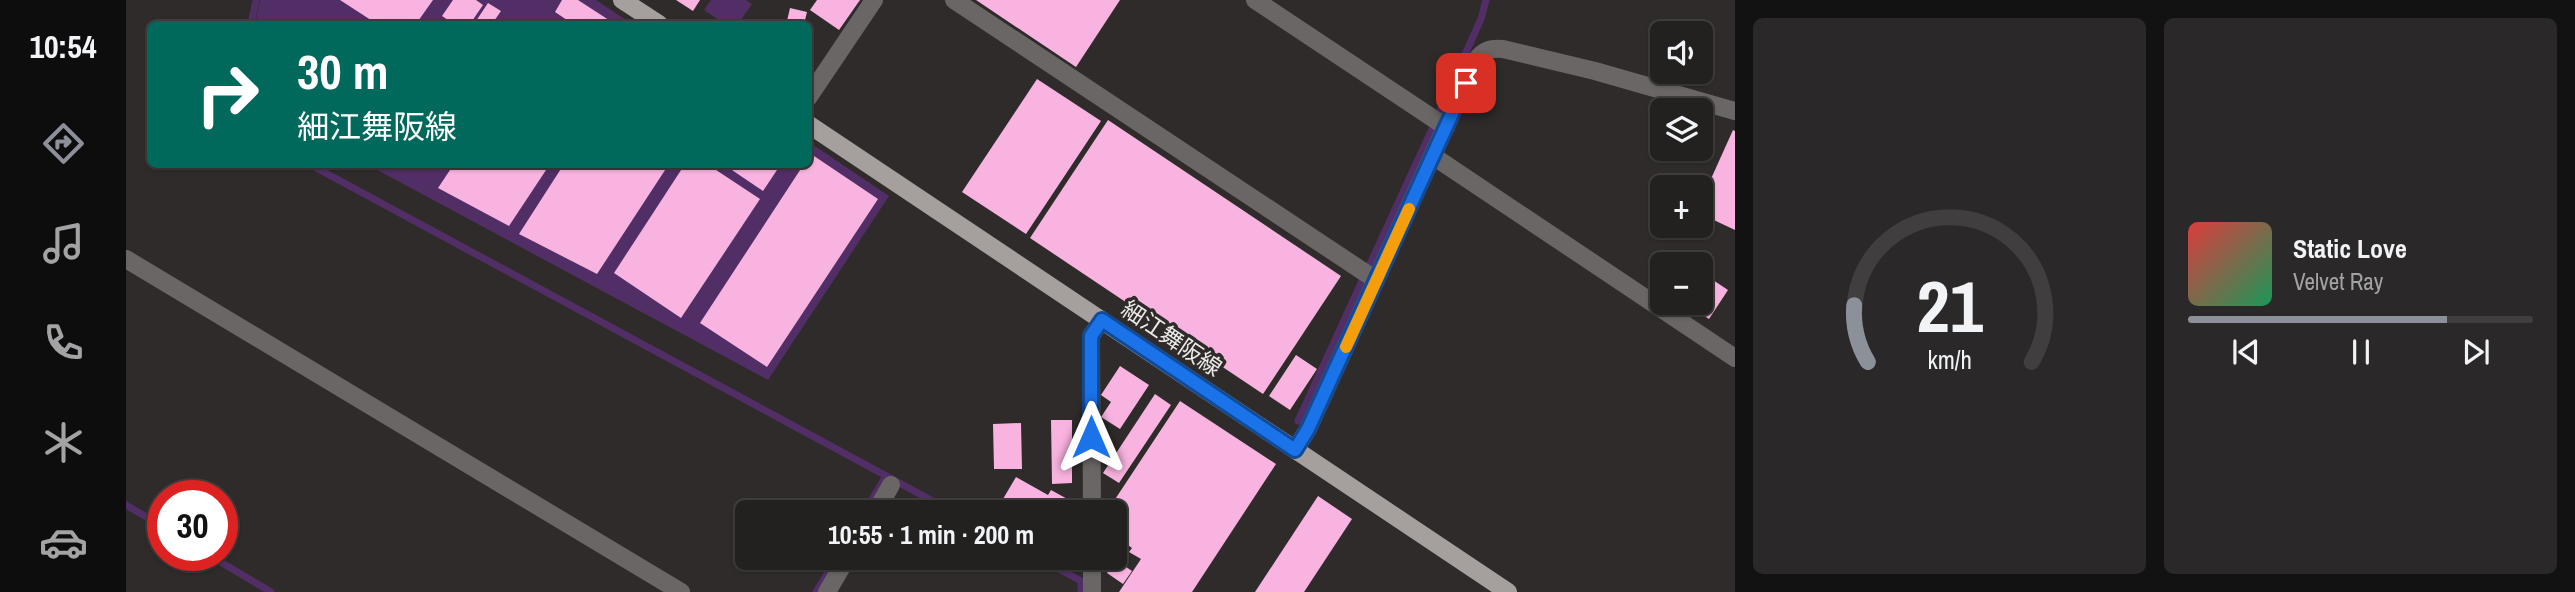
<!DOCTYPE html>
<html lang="en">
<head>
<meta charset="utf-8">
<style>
  body { margin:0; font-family:"Archivo Narrow","Noto Sans JP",sans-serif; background:#2b2829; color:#f1f3f6; height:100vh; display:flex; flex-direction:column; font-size:26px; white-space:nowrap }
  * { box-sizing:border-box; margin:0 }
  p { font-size:23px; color:#a3a3a5 }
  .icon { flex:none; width:38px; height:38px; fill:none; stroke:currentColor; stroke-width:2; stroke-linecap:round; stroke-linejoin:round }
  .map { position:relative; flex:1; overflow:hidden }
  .details { display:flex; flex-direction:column; gap:18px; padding:18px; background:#131212; width:840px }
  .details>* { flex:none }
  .hud { position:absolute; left:21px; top:21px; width:665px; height:147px; border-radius:10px; box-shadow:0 2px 5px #0004,0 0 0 2px #403e3e; background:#00695c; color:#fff; overflow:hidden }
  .tools { position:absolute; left:1524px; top:21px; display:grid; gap:14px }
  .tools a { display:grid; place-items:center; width:63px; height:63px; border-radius:10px; background:#232020; box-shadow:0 2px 5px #0004,0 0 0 2px #403e3e; font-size:35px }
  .speed { position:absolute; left:21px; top:480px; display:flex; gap:14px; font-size:35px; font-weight:700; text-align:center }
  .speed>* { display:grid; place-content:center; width:91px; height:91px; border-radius:50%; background:#232020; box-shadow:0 2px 5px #0004,0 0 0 2px #403e3e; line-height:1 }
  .speed .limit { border:10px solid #d22; background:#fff; color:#111 }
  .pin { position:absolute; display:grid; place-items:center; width:60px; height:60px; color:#fff; margin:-30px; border-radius:14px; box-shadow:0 4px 10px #0006 }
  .me { position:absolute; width:77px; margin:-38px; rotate:0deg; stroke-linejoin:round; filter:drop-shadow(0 0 5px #0008) }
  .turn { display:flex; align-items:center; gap:24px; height:147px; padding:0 35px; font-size:32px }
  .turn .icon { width:91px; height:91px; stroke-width:2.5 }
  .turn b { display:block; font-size:49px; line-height:60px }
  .details .widget { flex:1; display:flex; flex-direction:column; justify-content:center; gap:10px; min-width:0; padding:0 24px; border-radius:10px; background:#2b2829 }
  .details .dial { align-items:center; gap:0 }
  .dial svg { height:182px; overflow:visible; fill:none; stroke:#403e3e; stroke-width:7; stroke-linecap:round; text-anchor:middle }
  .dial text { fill:#f1f3f6; stroke:none }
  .song { display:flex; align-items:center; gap:21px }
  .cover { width:84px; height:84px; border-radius:10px; background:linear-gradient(135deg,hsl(0 70% 55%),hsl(150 70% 35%)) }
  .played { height:7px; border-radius:4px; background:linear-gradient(90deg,#8c9099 75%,#403e3e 75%) }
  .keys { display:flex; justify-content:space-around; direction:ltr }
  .details .tiles { flex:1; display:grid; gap:18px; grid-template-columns:repeat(2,1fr) }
  .trip { position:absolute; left:609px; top:500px; width:392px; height:70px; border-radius:10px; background:#232020; box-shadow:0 2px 5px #0004,0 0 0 2px #403e3e; font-weight:800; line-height:70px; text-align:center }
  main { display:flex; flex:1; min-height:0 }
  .tab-bar { display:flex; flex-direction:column; width:126px; justify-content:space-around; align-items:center; background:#0e0d0d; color:#a3a3a5 }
  .tab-bar .icon { width:49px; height:49px }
  .tab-bar .selected { color:#8c9099 }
  .tab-bar b { font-size:32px; color:#f1f3f6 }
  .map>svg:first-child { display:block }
  .water { fill:#522e66 }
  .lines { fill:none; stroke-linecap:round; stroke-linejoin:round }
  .stream { stroke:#522e66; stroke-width:7 }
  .building { fill:#f9b3e0 }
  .street { stroke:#696665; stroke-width:18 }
  .primary { stroke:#a5a09e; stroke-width:18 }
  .route-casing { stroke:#114b97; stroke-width:18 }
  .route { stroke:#1a73e8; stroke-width:12 }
  .slow { stroke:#f59e0b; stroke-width:12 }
  .labels { text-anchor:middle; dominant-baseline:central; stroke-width:7; stroke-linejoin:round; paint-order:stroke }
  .street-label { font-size:23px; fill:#edeaea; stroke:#2f2b2b }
</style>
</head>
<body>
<main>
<nav class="tab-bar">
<b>10:54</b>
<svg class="icon selected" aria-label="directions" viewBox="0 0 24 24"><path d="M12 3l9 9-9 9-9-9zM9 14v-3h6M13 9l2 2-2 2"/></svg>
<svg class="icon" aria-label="music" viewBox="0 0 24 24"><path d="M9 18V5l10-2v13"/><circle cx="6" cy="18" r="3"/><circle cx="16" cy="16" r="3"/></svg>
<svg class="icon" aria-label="phone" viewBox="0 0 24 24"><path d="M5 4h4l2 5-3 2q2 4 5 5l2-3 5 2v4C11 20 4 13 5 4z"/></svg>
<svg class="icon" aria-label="climate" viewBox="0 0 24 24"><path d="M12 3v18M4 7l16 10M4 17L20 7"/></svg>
<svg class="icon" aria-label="car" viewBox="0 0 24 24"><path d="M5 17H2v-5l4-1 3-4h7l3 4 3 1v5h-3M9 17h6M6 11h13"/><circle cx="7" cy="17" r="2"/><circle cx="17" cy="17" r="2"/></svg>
</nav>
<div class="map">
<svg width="1609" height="592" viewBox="0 0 1609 592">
  <rect width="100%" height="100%" fill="#2f2b2b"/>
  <!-- water -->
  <g class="water">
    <polygon points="134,0 470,0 506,24 129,24"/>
    <polygon points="585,0 620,0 626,4 612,24 599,24 578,10"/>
    <polygon points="683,142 763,196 642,380 242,165 682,164"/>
  </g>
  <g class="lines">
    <!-- stream -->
    <g class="stream">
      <polyline points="125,24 130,0"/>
      <polyline points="1313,112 1355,19 1360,0"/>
      <polyline points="183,164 829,513"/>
      <polyline points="1244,264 1306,129"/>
      <polyline points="1172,421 1236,281"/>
      <polyline points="0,505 37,527"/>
      <polyline points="738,513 760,476"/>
      <polyline points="83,555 145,592"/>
      <polyline points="913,558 955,581 955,592"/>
      <polyline points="690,592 711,558"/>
    </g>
  </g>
  <!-- building -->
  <g class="building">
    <polygon points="214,0 307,0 290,24 251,24"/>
    <polygon points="327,0 350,0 357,5 344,24 328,24 316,16"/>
    <polygon points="436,0 452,0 489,24 447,24 429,12"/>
    <polygon points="550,0 574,0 567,11"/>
    <polygon points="691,0 734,0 713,30 684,10"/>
    <polygon points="850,0 994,0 950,67"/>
    <polygon points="362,3 375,11 366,24 348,24"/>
    <polygon points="664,8 681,12 678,24 661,21"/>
    <polygon points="911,79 975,121 900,234 836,192"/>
    <polygon points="982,120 1215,276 1137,394 904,238"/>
    <polygon points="1607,130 1609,131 1609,230 1575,214 1575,201"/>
    <polygon points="685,154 752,199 641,367 574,323 678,164 682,164"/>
    <polygon points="328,164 424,164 383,226 312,188"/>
    <polygon points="438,164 543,164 471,274 393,234"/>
    <polygon points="559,164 581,164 634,199 555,318 488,273"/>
    <polygon points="597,164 655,164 637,191"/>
    <polygon points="1587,280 1602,290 1583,319 1568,309 1575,303 1575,298"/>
    <polygon points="1170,355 1191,369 1164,410 1143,396"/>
    <polygon points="994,366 1023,385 994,429 975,417 985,402 975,395"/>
    <polygon points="1029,394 1045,405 993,483 977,473"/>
    <polygon points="1054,401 1150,464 1066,592 993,592 1015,559 1003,552 1006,548 989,536 989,513 980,513"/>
    <polygon points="925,420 946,420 946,483 926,484"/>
    <polygon points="895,423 896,469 868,469 867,424"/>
    <polygon points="890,477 922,495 925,490 945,501 938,513 888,513 874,504"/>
    <polygon points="1192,496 1226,519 1178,592 1129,592"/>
    <polygon points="990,560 1006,571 997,584 981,573"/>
  </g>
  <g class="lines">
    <!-- street -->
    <g class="street">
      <polyline points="828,0 1250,280"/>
      <polyline points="1129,0 1320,127"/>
      <polyline points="682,98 748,0"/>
      <polyline points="1307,156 1609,358"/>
      <polyline points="0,259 555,592"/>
      <path d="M1169 450 1182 429 1350 60C1358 50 1364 48 1377 49L1469 71 1609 111"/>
      <polyline points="749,513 765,485"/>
      <polyline points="966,513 965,336 976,320"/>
      <polyline points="966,558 966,592"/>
      <polyline points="701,592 721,558"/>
    </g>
    <!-- primary -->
    <g class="primary">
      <polyline points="496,0 533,24"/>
      <polyline points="682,124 1382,592"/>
    </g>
  </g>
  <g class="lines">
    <defs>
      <polyline id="route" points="965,437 965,336 976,320 1169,450 1182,429 1340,83"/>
    </defs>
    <!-- route casing -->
    <use href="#route" class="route-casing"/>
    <!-- route -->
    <use href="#route" class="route"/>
    <!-- slow -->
    <polyline class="slow" points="1220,347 1283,209"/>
  </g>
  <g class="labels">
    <!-- street labels -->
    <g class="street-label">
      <text transform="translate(1046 338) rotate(34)">細江舞阪線</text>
    </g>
  </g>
</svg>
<div class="tools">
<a><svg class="icon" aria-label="sound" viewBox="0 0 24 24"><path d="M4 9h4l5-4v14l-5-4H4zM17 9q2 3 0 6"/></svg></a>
<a><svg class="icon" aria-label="layers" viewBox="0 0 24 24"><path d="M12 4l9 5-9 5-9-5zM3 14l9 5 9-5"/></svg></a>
<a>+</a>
<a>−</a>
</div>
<div class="speed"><div class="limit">30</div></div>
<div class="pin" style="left:1340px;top:83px;background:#d93025"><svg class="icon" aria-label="arrive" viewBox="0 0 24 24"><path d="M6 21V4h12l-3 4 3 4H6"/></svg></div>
<svg class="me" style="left:965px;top:437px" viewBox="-20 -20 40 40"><path d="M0-17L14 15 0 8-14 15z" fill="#1a73e8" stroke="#fff" stroke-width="4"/></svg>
<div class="trip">10:55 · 1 min · 200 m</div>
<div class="hud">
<div class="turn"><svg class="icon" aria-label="right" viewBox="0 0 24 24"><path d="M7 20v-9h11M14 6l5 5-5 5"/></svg><div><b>30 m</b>細江舞阪線</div></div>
</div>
</div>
<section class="details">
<div class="tiles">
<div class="widget dial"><svg viewBox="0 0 100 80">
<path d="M14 69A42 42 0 1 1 86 69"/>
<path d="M14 69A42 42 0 0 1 8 44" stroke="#8c9099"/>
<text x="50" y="56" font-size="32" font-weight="700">21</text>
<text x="50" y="72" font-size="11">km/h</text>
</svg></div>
<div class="widget">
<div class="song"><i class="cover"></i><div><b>Static Love</b><p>Velvet Ray</p></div></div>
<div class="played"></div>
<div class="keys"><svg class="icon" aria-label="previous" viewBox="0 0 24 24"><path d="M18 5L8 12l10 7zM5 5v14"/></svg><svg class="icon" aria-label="pause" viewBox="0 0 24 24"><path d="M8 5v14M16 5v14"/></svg><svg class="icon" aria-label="next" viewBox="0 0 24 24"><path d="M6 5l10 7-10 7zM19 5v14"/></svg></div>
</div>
</div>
</section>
</main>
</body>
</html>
